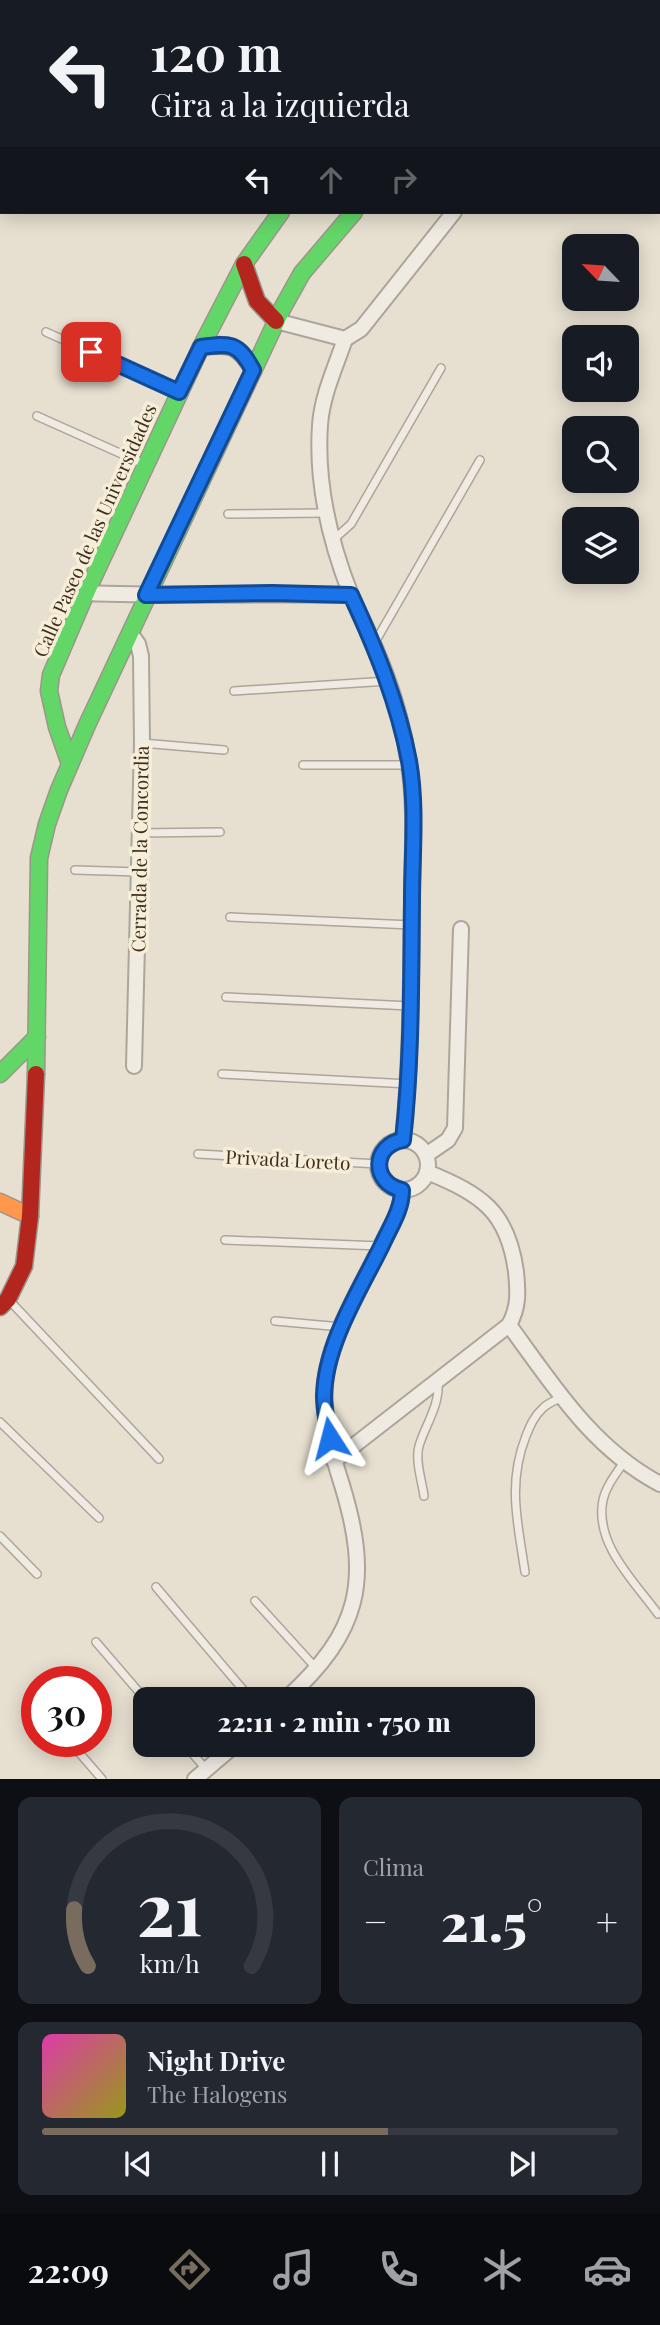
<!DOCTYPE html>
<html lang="es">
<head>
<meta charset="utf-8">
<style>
  body { margin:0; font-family:"Playfair Display",serif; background:#242831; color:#f1f3f6; height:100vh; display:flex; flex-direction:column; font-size:26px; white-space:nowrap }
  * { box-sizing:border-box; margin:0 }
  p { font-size:23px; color:#9ea1a6 }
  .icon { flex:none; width:38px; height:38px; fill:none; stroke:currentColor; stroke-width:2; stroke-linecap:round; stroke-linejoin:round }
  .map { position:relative; height:1779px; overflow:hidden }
  .side { display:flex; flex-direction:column; gap:18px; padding:18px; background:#0d0f14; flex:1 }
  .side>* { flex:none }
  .hud { position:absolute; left:0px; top:0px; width:662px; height:214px; box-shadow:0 4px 18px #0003; background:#171b24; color:#f1f3f6; overflow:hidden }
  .needle { width:46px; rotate:295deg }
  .controls { position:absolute; left:562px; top:234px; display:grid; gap:14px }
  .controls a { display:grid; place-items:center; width:77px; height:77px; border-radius:14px; background:#171b24; box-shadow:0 4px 18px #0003; font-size:35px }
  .speed { position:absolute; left:21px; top:1666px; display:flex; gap:14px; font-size:35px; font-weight:700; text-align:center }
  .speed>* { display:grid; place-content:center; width:91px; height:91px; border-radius:50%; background:#171b24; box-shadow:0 4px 18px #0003; line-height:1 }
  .speed .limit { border:10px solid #d22; background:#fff; color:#111 }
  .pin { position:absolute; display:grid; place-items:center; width:60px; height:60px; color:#fff; margin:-30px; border-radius:14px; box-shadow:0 4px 10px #0006 }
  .me { position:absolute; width:77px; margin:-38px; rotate:351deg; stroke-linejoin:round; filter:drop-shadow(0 0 5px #0008) }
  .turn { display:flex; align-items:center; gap:24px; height:147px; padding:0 35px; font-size:32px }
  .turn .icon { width:91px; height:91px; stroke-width:2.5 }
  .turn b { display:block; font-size:49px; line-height:60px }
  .lanes { display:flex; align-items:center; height:66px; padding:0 35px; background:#0003; justify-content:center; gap:35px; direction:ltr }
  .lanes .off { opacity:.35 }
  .big { font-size:52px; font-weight:800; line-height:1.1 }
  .side .tile { flex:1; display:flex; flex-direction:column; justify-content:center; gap:10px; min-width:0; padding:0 24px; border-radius:14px; background:#242831 }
  .side .dial { align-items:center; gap:0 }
  .dial svg { height:182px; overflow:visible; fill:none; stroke:#363941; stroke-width:7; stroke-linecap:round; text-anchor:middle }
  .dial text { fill:#f1f3f6; stroke:none }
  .song { display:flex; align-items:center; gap:21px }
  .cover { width:84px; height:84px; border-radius:10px; background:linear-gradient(135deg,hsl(320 70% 55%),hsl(60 70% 35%)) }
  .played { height:7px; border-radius:4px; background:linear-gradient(90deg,#786c5e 60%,#363941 60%) }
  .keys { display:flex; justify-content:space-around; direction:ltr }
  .heat { display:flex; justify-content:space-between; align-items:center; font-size:38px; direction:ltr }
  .side .tiles { flex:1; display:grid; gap:18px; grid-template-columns:1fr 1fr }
  .tile:last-child { grid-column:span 2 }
  .trip { position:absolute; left:133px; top:1687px; width:402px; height:70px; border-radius:14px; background:#171b24; box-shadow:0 4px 18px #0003; font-weight:800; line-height:70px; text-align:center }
  .dock { display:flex; height:112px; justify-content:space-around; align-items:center; background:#090b0e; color:#9ea1a6 }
  .dock .icon { width:49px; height:49px }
  .dock .on { color:#786c5e }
  .dock b { font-size:32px; color:#f1f3f6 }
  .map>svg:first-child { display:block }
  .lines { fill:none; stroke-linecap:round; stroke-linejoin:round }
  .lane-casing { stroke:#ada599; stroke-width:10 }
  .street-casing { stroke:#ada599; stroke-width:18 }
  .fast-casing { stroke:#9c958a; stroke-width:19 }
  .slow-casing { stroke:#9c958a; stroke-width:19 }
  .jam-casing { stroke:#9c958a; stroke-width:19 }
  .lane { stroke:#efebe3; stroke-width:7 }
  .street { stroke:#efebe3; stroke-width:14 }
  .fast { stroke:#63d668; stroke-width:16 }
  .slow { stroke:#ff974d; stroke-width:16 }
  .jam { stroke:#b3261e; stroke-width:16 }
  .route-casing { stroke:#114b97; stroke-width:18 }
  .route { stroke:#1a73e8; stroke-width:12 }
  .labels { text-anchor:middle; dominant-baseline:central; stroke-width:7; stroke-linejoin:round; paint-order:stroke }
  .street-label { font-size:19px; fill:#3d2e20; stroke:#f7eed8 }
</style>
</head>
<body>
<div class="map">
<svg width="660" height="1779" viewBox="0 0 660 1779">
  <rect width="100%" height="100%" fill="#e7e0d1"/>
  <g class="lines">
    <defs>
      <g id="lane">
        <polyline points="163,0 163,2"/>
        <polyline points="197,0 198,2"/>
        <polyline points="46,332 179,392"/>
        <polyline points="37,416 144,464"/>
        <polyline points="228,514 326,513"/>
        <polyline points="333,540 351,524 441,368"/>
        <polyline points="374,644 480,460"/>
        <polyline points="234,691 388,681"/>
        <polyline points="142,743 224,750"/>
        <polyline points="303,765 409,765"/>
        <polyline points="140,833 220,832"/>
        <polyline points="75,870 139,872"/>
        <polyline points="230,917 412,925"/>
        <polyline points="226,997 410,1006"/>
        <polyline points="222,1074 409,1084"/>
        <polyline points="198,1154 378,1164"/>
        <polyline points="225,1240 381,1246"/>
        <polyline points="8,1299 159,1459"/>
        <polyline points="275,1321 342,1327"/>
        <polyline points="0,1422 99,1518"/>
        <path d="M624 1462C616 1474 606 1486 603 1500 594 1544 635 1582 658 1614"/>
        <path d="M424 1496C422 1481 415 1461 419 1446 426 1423 440 1406 438 1381"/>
        <polyline points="0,1536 37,1574"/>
        <path d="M525 1572C518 1524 507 1484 526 1436 530 1426 534 1416 543 1408 548 1403 556 1400 562 1397"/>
        <polyline points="156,1587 251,1699"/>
        <polyline points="255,1601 316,1668"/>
        <polyline points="96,1642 145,1699"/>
        <polyline points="69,1741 102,1779"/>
        <polyline points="185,1745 206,1769"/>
      </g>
      <g id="street">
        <polyline points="555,2 555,0"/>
        <polyline points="276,321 345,339 361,329 369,319 454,212"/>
        <path d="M345 339C336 366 322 395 320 425 316 483 330 542 351 595 358 612 366 627 373 643 390 681 403 723 409 765 416 810 412 857 412 902 411 981 411 1061 403 1140"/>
        <path d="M86 593C175 597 263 593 351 595"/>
        <polyline points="131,634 138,644 141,656 142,743 134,1066"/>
        <circle cx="403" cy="1165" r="25"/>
        <polyline points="426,1155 448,1140 455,1128 461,929"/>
        <path d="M509 1325C553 1385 592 1448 660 1484"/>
        <path d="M334 1461 509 1325C519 1307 518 1292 516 1272 508 1211 481 1194 427 1172"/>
        <path d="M286 1699C361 1631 371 1580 342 1485 330 1448 320 1409 327 1370 334 1331 364 1281 382 1244 391 1227 402 1209 402 1190"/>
        <polyline points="195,1779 235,1745"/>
      </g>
      <g id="fast">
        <polyline points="521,2 522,0"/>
        <polyline points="70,764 57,727 49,691 51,675 86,593 201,347 244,264 281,212"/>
        <polyline points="0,1074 37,1037"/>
        <polyline points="36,1074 39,858 47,824 59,790 87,725 283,307 302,273 354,212"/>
      </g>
      <polyline id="slow" points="0,1202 30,1216"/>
      <g id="jam">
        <polyline points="452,2 453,0"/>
        <polyline points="244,264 257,301 276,321"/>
        <path d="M201 347C229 343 238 344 253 370"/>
        <polyline points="0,1307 8,1299 24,1266 30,1216 36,1074"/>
      </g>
    </defs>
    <!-- lane casing -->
    <use href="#lane" class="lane-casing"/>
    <!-- street casing -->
    <use href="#street" class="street-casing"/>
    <!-- fast casing -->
    <use href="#fast" class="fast-casing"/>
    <!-- slow casing -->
    <use href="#slow" class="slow-casing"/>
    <!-- jam casing -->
    <use href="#jam" class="jam-casing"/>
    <!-- lane -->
    <use href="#lane" class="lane"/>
    <!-- street -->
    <use href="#street" class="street"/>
    <!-- fast -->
    <use href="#fast" class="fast"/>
    <!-- slow -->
    <use href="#slow" class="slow"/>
    <!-- jam -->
    <use href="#jam" class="jam"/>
  </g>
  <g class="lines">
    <defs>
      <path id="route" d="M91 352 179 392 201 347C230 343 238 342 253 370L146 595 272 593 351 595C376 649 398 703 409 761 417 806 412 855 412 900 411 980 412 1060 403 1140 372 1145 371 1183 402 1190 402 1210 390 1227 382 1245 360 1290 325 1344 324 1396 324 1410 327 1424 330 1438"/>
    </defs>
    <!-- route casing -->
    <use href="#route" class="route-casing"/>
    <!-- route -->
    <use href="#route" class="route"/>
  </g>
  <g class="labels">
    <!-- street labels -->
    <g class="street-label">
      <text transform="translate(94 530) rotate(-66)">Calle Paseo de las Universidades</text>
      <text transform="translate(139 849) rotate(-89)">Cerrada de la Concordia</text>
      <text transform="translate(288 1159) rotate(3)">Privada Loreto</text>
    </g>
  </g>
</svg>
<div class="controls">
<a><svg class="needle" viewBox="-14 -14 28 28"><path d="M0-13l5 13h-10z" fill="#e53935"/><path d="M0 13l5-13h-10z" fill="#9ea1a6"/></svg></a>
<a><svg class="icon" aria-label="sound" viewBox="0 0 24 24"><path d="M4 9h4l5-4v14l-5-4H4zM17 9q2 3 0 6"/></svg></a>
<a><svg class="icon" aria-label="search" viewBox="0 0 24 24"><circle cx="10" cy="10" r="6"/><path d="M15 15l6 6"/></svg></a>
<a><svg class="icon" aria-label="layers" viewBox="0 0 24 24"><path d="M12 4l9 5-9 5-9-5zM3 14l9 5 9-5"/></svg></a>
</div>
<div class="speed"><div class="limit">30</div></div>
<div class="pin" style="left:91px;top:352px;background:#d93025"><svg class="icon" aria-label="arrive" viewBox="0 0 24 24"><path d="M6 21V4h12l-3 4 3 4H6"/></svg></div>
<svg class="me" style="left:330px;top:1438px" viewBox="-20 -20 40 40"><path d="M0-17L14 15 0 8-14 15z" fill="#1a73e8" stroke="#fff" stroke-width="4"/></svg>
<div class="trip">22:11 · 2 min · 750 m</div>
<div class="hud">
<div class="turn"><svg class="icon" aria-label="left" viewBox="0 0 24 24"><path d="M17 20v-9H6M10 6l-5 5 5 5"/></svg><div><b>120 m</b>Gira a la izquierda</div></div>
<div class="lanes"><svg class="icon" aria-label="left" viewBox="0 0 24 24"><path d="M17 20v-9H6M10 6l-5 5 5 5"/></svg><svg class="icon off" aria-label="ahead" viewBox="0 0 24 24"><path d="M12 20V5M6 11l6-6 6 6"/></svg><svg class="icon off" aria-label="right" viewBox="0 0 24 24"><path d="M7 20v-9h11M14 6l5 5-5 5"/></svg></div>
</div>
</div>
<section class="side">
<div class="tiles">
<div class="tile dial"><svg viewBox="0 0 100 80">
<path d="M14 69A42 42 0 1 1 86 69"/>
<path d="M14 69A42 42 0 0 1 8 44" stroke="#786c5e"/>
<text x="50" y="56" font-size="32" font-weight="700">21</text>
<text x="50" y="72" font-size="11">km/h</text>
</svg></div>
<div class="tile"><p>Clima</p>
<div class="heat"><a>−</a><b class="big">21.5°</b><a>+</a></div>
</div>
<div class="tile">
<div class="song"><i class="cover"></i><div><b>Night Drive</b><p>The Halogens</p></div></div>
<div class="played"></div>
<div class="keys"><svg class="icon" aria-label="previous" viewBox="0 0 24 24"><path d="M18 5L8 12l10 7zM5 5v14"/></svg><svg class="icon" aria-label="pause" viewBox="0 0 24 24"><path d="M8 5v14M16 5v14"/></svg><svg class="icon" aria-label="next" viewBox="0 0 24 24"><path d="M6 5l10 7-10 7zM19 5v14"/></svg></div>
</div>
</div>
</section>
<nav class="dock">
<b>22:09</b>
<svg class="icon on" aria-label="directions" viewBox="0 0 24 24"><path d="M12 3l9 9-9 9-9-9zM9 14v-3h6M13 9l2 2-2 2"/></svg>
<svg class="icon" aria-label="music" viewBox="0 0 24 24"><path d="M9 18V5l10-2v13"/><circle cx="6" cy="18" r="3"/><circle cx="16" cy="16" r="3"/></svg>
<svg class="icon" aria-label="phone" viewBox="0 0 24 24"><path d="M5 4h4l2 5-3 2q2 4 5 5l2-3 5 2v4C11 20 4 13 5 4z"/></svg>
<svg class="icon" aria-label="climate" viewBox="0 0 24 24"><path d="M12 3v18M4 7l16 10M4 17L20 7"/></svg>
<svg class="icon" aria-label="car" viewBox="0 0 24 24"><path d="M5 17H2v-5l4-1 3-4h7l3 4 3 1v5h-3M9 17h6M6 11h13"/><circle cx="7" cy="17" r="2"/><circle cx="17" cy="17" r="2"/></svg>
</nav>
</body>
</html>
